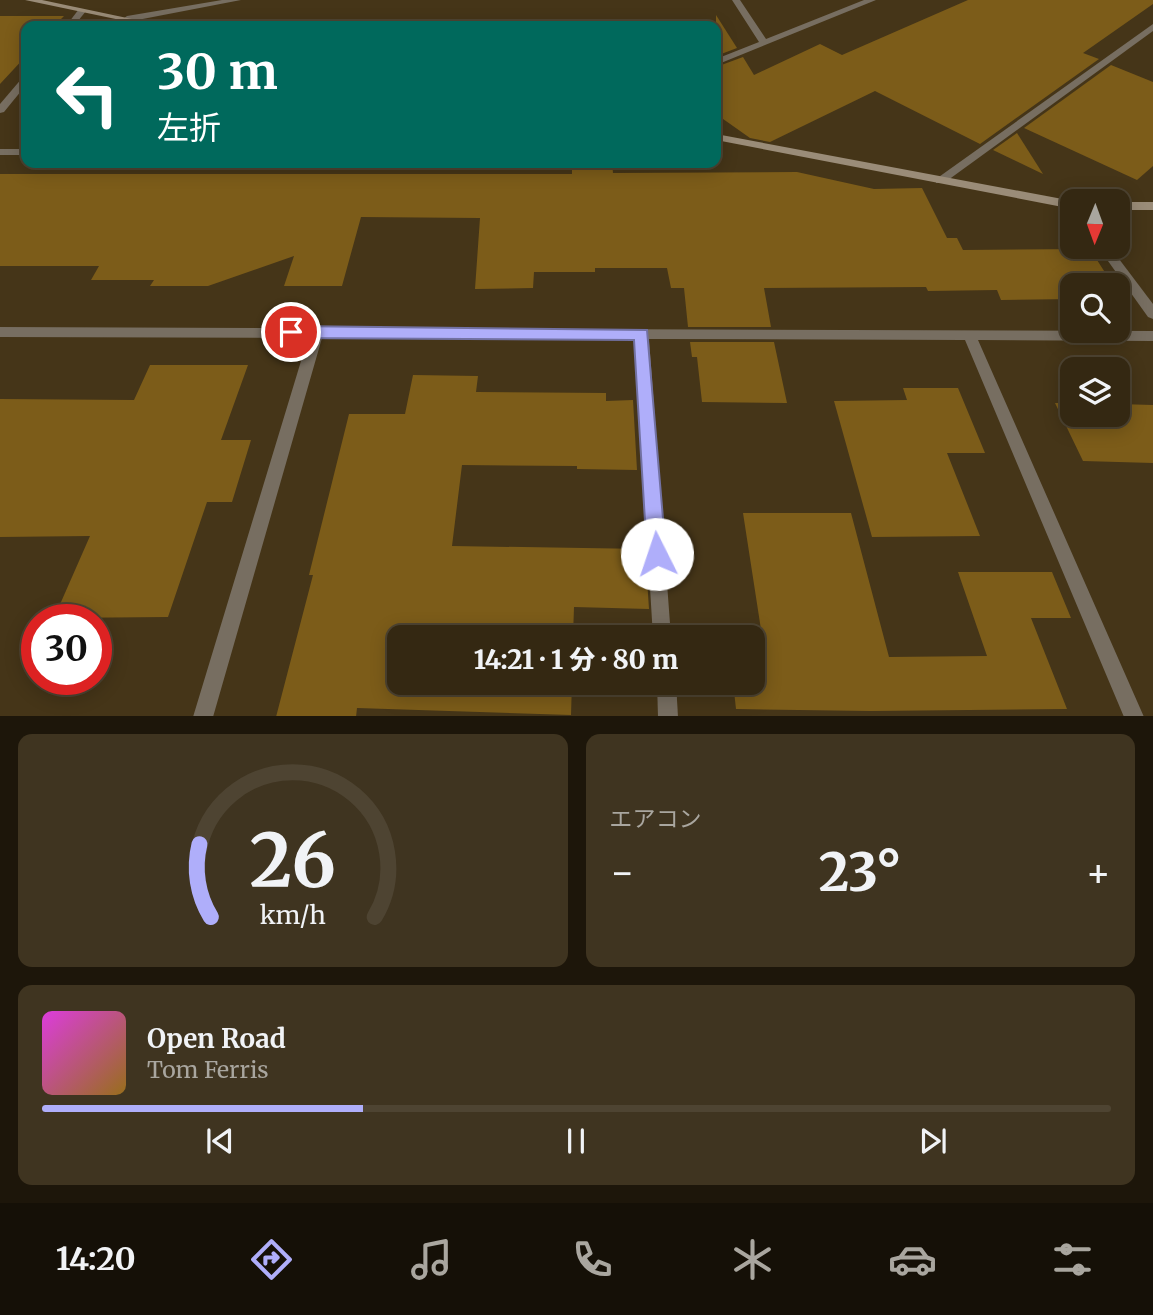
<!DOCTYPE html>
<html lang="ja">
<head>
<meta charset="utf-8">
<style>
  body { margin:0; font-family:Merriweather,"Noto Sans JP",serif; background:#3f3420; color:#f1f3f6; height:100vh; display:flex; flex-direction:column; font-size:26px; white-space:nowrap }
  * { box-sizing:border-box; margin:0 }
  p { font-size:23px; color:#a9a69f }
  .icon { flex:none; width:38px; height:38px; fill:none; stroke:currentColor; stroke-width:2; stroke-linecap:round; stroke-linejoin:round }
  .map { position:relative; height:716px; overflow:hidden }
  .side { display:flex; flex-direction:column; gap:18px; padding:18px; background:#1d160a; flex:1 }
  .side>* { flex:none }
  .hud { position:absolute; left:21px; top:21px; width:700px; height:147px; border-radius:14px; box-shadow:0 4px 18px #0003,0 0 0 2px #4e4432; background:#00695c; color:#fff; overflow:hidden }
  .needle { width:46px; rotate:181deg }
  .tools { position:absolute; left:1060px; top:189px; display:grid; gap:14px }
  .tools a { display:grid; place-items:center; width:70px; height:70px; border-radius:14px; background:#342812; box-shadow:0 4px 18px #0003,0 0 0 2px #4e4432; font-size:35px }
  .speed { position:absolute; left:21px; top:604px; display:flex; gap:14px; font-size:35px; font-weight:700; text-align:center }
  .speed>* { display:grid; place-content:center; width:91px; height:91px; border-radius:50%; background:#342812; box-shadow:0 4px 18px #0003,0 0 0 2px #4e4432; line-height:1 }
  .speed .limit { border:10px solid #d22; background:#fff; color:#111 }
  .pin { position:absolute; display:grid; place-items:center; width:60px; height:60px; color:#fff; margin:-30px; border:4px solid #fff; border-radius:50%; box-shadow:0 2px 7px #0007 }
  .me { position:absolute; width:77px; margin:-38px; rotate:356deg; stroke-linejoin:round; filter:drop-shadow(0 0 5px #0008) }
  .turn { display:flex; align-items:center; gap:24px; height:147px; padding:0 21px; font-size:32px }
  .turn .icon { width:91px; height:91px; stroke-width:2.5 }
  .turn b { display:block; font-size:49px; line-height:60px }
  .big { font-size:52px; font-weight:800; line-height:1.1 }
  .side .tile { flex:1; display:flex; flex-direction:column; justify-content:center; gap:10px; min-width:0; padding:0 24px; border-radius:14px; background:#3f3420 }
  .side .dial { align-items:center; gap:0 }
  .dial svg { height:182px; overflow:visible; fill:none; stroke:#4e4432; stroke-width:7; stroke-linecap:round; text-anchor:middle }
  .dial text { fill:#f1f3f6; stroke:none }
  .song { display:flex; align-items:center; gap:21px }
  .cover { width:84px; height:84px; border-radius:10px; background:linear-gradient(135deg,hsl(300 70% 55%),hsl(40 70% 35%)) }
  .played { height:7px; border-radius:4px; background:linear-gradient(90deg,#afaefa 30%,#4e4432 30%) }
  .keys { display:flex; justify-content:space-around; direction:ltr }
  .heat { display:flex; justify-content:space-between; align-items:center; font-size:38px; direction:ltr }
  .side .tiles { flex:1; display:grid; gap:18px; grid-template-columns:1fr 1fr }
  .tile:last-child { grid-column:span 2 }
  .trip { position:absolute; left:387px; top:625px; width:378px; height:70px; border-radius:14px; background:#342812; box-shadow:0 4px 18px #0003,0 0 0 2px #4e4432; font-weight:800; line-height:70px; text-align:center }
  .tabs { display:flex; height:112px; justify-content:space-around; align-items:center; background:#151007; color:#a9a69f }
  .tabs .icon { width:49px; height:49px }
  .tabs .current { color:#afaefa }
  .tabs b { font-size:32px; color:#f1f3f6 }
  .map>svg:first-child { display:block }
  .building { fill:#7c5c19 }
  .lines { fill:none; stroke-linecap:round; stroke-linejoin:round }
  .lane { fill:#776e61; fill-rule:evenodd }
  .street { fill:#776e61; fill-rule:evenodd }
  .secondary { fill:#9a8c78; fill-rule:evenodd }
  .route { fill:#afaefa; stroke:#7271a2; stroke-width:2 }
</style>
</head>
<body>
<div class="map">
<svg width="1153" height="717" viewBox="0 0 1153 717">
  <rect width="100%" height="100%" fill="#453518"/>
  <!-- building -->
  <g class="building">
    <polygon points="968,0 1153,0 1153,4 1083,53 1099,59 980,144 875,91 770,142 750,138 716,114 716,67 743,57 754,75 820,44 842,55"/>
    <polygon points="716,15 737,48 716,56"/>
    <polygon points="0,16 64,16 54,26 26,26 26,56 0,84"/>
    <polygon points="1111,65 1153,82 1153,166 1137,180 1024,128"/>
    <polygon points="1017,133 1043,174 993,150"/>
    <polygon points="572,163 612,163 613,173 797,172 874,189 922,188 947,238 957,238 963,250 1090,249 1113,285 1073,285 1073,299 1001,300 997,290 928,291 926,287 764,288 771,327 688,327 684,288 671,288 667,268 595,268 595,272 534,272 533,288 475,289 480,218 361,217 342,286 284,286 294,256 208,286 150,286 154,280 91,280 99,266 0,266 0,174 572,174"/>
    <polygon points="690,342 774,342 787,403 702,402 697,357 692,357"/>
    <polygon points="150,365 248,365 221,440 251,440 232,502 207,502 168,617 54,618 90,536 0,537 0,399 134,400"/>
    <polygon points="413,375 478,376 476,392 606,393 606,401 633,400 637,470 577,469 577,466 462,465 452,546 645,549 649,609 574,607 573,637 399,637 399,682 572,682 571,715 357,708 356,717 276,717 313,575 309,575 349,414 405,414"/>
    <polygon points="903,388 958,388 985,453 947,453 980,536 872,537 834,401 907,400"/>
    <polygon points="1055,403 1073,403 1073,415 1118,415 1118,404 1153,405 1153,463 1083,461"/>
    <polygon points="743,513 851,513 889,657 987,656 958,572 1052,572 1071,618 1031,618 1067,709 871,711 736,709 733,682 752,682 752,637 728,636 762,636"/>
  </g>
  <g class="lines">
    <!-- lane -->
    <polygon class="lane" points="1098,247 1110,247 1153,304 1153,319 1148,317"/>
    <!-- street -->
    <g class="street">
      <polygon points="222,0 241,0 127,22 123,19 127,16"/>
      <polygon points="732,0 740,0 766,39 864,0 876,0 716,65 716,59 759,42"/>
      <polygon points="79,9 86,11 74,26 66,26"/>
      <polygon points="1153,24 1153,31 944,183 936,183 936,179"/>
      <polygon points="26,76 26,85 4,112 0,113 0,104 23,77"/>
      <rect x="0" y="149" width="26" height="6"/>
      <polygon points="0,327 1153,331 1153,341 978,340 1144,717 1124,717 965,340 649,339 671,637 653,637 635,339 322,338 213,717 193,717 308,338 0,337"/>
      <polygon points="657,682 676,682 678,717 658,717"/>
    </g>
    <!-- secondary -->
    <g class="secondary">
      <polygon points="25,0 42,0 165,26 149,26"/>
      <polygon points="716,134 1073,201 1073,209 716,140"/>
      <rect x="1118" y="202" width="35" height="8"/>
    </g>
  </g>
  <!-- route -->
  <polygon class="route" points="291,326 647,330 666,554 664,561 657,563 650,561 647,554 634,340 291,338 283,332"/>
</svg>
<div class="tools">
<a><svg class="needle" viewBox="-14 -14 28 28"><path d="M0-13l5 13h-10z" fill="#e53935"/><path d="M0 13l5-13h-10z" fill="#a9a69f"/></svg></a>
<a><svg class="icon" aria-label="search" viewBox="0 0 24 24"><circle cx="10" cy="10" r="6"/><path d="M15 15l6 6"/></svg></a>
<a><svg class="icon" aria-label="layers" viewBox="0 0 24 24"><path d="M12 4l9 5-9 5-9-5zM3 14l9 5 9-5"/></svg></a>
</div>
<div class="speed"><div class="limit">30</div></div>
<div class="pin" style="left:291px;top:332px;background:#d93025"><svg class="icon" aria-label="arrive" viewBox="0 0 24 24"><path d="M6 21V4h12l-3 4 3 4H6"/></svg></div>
<svg class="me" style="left:657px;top:554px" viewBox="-20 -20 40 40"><circle r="19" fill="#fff"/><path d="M0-13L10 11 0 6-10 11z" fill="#afaefa"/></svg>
<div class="trip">14:21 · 1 分 · 80 m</div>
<div class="hud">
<div class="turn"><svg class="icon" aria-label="left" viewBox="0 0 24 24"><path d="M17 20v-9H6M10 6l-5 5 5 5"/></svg><div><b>30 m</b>左折</div></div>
</div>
</div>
<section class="side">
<div class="tiles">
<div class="tile dial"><svg viewBox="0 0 100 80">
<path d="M14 69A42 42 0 1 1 86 69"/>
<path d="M14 69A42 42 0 0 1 9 37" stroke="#afaefa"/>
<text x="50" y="56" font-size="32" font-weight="700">26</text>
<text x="50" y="72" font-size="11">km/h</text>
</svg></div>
<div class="tile"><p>エアコン</p>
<div class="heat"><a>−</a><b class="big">23°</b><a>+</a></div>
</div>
<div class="tile">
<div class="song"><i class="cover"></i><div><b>Open Road</b><p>Tom Ferris</p></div></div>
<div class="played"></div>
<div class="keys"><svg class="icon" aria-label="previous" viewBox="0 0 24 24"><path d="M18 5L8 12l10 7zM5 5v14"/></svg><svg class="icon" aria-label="pause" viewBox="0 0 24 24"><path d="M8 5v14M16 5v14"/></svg><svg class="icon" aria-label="next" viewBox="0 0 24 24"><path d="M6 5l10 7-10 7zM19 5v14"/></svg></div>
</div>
</div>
</section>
<nav class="tabs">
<b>14:20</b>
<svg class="icon current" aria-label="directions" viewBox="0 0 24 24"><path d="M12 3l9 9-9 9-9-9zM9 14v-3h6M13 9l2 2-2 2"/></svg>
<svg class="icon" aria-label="music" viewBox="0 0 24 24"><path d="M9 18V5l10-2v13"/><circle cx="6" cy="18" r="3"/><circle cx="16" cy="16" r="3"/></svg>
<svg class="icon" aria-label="phone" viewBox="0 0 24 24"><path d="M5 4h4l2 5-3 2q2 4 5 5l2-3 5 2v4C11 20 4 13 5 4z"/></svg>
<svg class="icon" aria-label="climate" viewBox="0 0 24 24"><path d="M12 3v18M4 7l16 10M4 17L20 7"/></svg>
<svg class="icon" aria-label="car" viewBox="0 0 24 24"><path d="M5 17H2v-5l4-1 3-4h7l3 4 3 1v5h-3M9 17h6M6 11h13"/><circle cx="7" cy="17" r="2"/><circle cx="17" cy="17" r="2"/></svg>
<svg class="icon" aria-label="filters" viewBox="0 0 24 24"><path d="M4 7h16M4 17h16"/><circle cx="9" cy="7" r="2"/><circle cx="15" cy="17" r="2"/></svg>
</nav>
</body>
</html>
